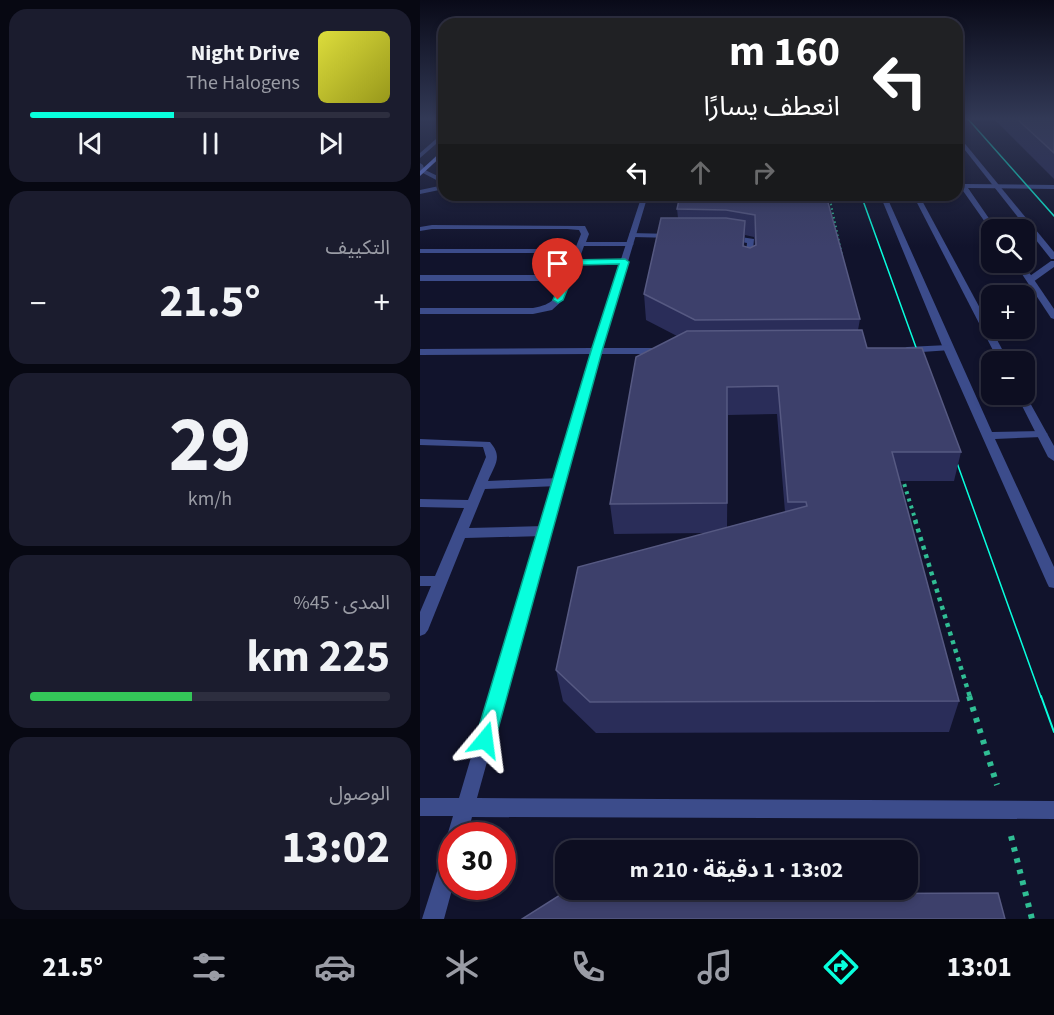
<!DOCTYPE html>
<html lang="ar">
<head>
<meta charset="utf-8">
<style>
  body { margin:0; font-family:"Source Sans 3","Noto Sans Arabic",sans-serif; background:#1b1c2e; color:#f1f3f6; direction:rtl; height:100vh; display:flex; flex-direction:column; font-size:22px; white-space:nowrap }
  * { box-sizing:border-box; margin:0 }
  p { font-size:20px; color:#9a9ca5 }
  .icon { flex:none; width:33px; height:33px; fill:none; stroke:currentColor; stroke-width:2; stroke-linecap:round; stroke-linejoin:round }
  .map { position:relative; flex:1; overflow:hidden; direction:ltr }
  .details { display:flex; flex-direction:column; gap:9px; padding:9px; background:#070812; width:420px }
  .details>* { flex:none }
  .hud { position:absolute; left:18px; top:18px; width:525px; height:183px; border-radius:18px; box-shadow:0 3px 9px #0003,0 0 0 2px #2d2e3f; direction:rtl; background:#202124; color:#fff; overflow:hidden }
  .buttons { position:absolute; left:561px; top:219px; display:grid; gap:12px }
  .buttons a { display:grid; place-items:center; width:54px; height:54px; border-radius:12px; background:#0d0e21; box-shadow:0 3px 9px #0003,0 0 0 2px #2d2e3f; font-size:30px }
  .speed { position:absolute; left:18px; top:822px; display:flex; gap:12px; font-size:30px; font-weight:700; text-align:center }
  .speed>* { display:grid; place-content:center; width:78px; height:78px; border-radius:50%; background:#0d0e21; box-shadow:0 3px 9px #0003,0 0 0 2px #2d2e3f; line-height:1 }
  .speed .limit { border:9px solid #d22; background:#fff; color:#111 }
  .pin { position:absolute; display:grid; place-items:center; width:51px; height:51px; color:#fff; margin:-62px -26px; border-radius:50% 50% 50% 0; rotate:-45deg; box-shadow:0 0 6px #0007 }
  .pin .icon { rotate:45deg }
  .me { position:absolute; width:66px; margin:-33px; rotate:16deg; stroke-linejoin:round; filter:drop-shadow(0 0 4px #0008) }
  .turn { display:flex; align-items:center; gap:21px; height:126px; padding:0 24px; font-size:27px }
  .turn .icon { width:78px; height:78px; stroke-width:2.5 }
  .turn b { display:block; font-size:42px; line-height:51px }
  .lanes { display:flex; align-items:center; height:57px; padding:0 24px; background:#0003; justify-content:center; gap:30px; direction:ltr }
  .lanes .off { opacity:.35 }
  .big { font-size:45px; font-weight:700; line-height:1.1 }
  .details .card { flex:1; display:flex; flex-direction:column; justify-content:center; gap:9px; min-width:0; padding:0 21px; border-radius:18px; background:#1b1c2e }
  .details .dial { align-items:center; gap:0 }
  .dial b { font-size:78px; line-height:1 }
  .song { display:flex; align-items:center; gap:18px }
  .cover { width:72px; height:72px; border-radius:9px; background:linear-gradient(135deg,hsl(60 70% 55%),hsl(60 70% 35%)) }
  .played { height:6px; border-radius:3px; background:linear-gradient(90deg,#08ffdd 40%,#2d2e3f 40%) }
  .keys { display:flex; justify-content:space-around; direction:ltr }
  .heat { display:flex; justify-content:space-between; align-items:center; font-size:33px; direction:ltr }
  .charge { height:9px; border-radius:4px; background:linear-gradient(90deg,#34c759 45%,#2d2e3f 0) }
  .trip { position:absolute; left:135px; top:840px; width:363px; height:60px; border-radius:18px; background:#0d0e21; box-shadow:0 3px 9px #0003,0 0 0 2px #2d2e3f; font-weight:700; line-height:60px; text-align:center; direction:rtl }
  .dock { display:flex; height:96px; justify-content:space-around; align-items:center; background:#05060d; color:#9a9ca5 }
  .dock .icon { width:42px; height:42px }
  .dock .selected { color:#08ffdd }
  .dock b { font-size:27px; color:#f1f3f6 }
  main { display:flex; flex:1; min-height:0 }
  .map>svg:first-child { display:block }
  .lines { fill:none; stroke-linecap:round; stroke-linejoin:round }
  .path-far3 { stroke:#30be94; stroke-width:2; stroke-dasharray:1.5 3; stroke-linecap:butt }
  .path-far2 { stroke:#30be94; stroke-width:4; stroke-dasharray:3 4.5; stroke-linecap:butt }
  .path-far1 { stroke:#30be94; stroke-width:4.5; stroke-dasharray:4 5; stroke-linecap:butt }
  .path { stroke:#30be94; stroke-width:6; stroke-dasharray:4.5 7; stroke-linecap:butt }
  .lane { fill:#3c4c8b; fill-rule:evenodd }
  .street { fill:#3c4c8b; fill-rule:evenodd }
  .secondary { fill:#7390ff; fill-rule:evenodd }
  .tram-far1 { stroke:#08ffdd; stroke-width:1.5 }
  .tram { stroke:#08ffdd; stroke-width:2 }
  .wall { fill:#2a2d59; fill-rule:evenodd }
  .building { fill:#3d406b; stroke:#565982; stroke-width:1.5 }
  .route { fill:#08ffdd; stroke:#05a690; stroke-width:1.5 }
</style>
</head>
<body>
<main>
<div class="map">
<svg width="634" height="919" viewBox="0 0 634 919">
  <rect width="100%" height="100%" fill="#11132c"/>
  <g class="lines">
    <!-- path-far3 -->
    <polyline class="path-far3" points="409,195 422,256"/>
    <!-- path-far2 -->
    <polyline class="path-far2" points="482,477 496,522"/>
    <!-- path-far1 -->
    <polyline class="path-far1" points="495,520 550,697"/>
    <!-- path -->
    <g class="path">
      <polyline points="549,696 577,785"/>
      <polyline points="591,836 612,919"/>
    </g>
    <!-- lane -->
    <g class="lane">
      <polygon points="24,132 24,137 0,158 0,153"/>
      <polygon points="537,134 634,252 634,259 631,259 537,140"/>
      <polygon points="0,163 3,165 5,172 0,171"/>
      <polygon points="460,195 466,195 572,432 622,431 628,434 622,437 575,439 634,567 634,588 629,587 627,583 523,348"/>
      <path d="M12 225 162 226H165L169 234 166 242H210L214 244 210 246H164L159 260H205L209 262 205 264H157L143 300 132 310 113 314H0V308H113C134 304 135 299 142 281H0V275H145L153 253H0V249H155L161 234 159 230 147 229H12L0 231V227Z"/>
      <polygon points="210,233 254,234 258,236 254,238 213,237 209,235"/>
      <polygon points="307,235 334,239 332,264 325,262 327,243 307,239"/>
      <polygon points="631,261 634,261 634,267 613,282 607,282 607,278"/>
      <path d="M0 439 70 442C83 457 75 464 68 481L139 478 145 482 139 486 65 489 49 528 124 526 129 528 131 531 129 534 124 536 45 538 8 630 5 634 0 636V612L11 586H0V576H15L44 508 0 507V499L48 500 66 457 63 447 0 445Z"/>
    </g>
    <!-- street -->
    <g class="street">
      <polygon points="3,169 24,179 24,184 1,172"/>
      <polygon points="537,175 545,184 634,185 634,189 548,188 577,230 572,230 572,232 541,188 537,188 537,184 539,184"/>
      <polygon points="24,185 24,189 0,194 0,190"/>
      <polygon points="222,195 228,195 182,348 245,348 250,351 245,354 180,354 57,798 634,801 634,819 52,817 47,836 32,836 32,844 27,836 33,816 0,816 0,798 39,798 170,354 0,355 0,349 172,348"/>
      <polygon points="493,195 499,195 589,362 579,362"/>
      <polygon points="594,262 602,262 634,309 634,319 631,318"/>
      <polygon points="528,345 531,346 531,350 487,353 482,350 487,347"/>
      <polygon points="604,392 634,446 634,461 628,457 596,394 604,394"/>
      <polygon points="32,846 32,886 33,886 24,919 2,919 22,856 25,849"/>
    </g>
    <!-- secondary -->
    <polygon class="secondary" points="24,149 24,154 0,176 0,171"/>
    <!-- tram-far1 -->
    <g class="tram-far1">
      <polyline points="548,119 634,216"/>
      <polyline points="441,195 502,364"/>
      <polyline points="532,449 621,697"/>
    </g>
    <!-- tram -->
    <polyline class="tram" points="621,696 634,732"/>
  </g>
  <!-- wall -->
  <g class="wall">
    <polygon points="574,119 634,119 634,179"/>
    <path d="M406 195 440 319 438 330 447 348 541 452 534 481H480L539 701 529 732 176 733 143 701 136 670 287 533 194 534 190 504 257 336 226 320 224 294 258 218 257 209ZM325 235 334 237 335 245 330 248 324 246ZM357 414 365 512 307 527 308 415Z"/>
  </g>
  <!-- building -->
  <g class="building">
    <polygon points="597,119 634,119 634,153"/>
    <polygon points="260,195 406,195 440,319 275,320 224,294 241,218 306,218 325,221 323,246 330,248 336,245 335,215 306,210 257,209"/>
    <polygon points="442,330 447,348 502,348 541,452 472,452 539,701 170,702 136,670 158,567 387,506 386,502 368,502 358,386 307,387 307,503 190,504 216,357 267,331"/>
    <polygon points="578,893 585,919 102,919 140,895"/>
  </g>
  <!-- sky -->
  <linearGradient id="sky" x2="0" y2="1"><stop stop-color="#090a18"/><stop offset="0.48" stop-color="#323956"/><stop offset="1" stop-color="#323956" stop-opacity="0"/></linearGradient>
  <rect width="634" height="247" fill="url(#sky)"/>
  <!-- route -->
  <polygon class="route" points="205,259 209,262 182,351 75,740 72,747 65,749 58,747 55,740 171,351 199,264 157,265 143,300 138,303 133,300 150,260"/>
</svg>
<div class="buttons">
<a><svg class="icon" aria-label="search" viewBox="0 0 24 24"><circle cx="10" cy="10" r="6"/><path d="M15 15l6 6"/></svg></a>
<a>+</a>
<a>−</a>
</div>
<div class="speed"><div class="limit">30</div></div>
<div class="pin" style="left:138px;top:300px;background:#d93025"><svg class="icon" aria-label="arrive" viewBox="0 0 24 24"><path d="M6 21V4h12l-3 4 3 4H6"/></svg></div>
<svg class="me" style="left:65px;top:740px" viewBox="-20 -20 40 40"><path d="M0-17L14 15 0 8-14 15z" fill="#08ffdd" stroke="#fff" stroke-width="4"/></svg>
<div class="trip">13:02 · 1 دقيقة · 210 m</div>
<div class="hud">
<div class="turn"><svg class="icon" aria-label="left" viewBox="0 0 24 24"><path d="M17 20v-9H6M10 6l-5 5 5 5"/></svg><div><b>160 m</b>انعطف يسارًا</div></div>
<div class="lanes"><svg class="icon" aria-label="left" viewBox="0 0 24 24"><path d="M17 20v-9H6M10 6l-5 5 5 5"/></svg><svg class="icon off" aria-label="ahead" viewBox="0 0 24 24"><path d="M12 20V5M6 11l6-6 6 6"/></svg><svg class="icon off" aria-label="right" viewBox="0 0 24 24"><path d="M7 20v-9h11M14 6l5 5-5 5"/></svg></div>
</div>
</div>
<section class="details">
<div class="card">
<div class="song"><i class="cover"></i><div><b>Night Drive</b><p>The Halogens</p></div></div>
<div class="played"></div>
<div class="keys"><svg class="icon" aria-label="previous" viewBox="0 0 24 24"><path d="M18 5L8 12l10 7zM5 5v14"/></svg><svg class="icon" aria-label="pause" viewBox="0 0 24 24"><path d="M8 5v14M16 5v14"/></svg><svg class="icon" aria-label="next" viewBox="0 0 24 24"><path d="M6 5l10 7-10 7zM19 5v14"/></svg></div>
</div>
<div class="card"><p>التكييف</p>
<div class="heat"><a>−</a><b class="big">21.5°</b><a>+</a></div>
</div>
<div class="card dial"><b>29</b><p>km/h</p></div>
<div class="card"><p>المدى · 45%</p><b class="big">225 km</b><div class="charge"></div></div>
<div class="card"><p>الوصول</p><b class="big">13:02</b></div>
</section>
</main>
<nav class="dock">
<b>13:01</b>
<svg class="icon selected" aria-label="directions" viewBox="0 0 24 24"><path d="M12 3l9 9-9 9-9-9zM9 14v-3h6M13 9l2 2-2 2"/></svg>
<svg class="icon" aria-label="music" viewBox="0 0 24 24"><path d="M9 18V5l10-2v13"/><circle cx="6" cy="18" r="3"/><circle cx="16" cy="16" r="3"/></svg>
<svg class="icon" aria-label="phone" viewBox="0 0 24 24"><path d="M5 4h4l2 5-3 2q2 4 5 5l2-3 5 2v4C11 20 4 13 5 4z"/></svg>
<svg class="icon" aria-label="climate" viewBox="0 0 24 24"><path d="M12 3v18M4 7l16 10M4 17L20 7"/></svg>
<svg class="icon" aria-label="car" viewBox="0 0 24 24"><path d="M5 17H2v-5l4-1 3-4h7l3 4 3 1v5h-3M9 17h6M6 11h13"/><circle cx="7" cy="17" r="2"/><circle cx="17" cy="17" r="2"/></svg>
<svg class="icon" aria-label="filters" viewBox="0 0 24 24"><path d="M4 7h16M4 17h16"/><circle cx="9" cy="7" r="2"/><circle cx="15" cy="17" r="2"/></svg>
<b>21.5°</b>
</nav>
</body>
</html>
